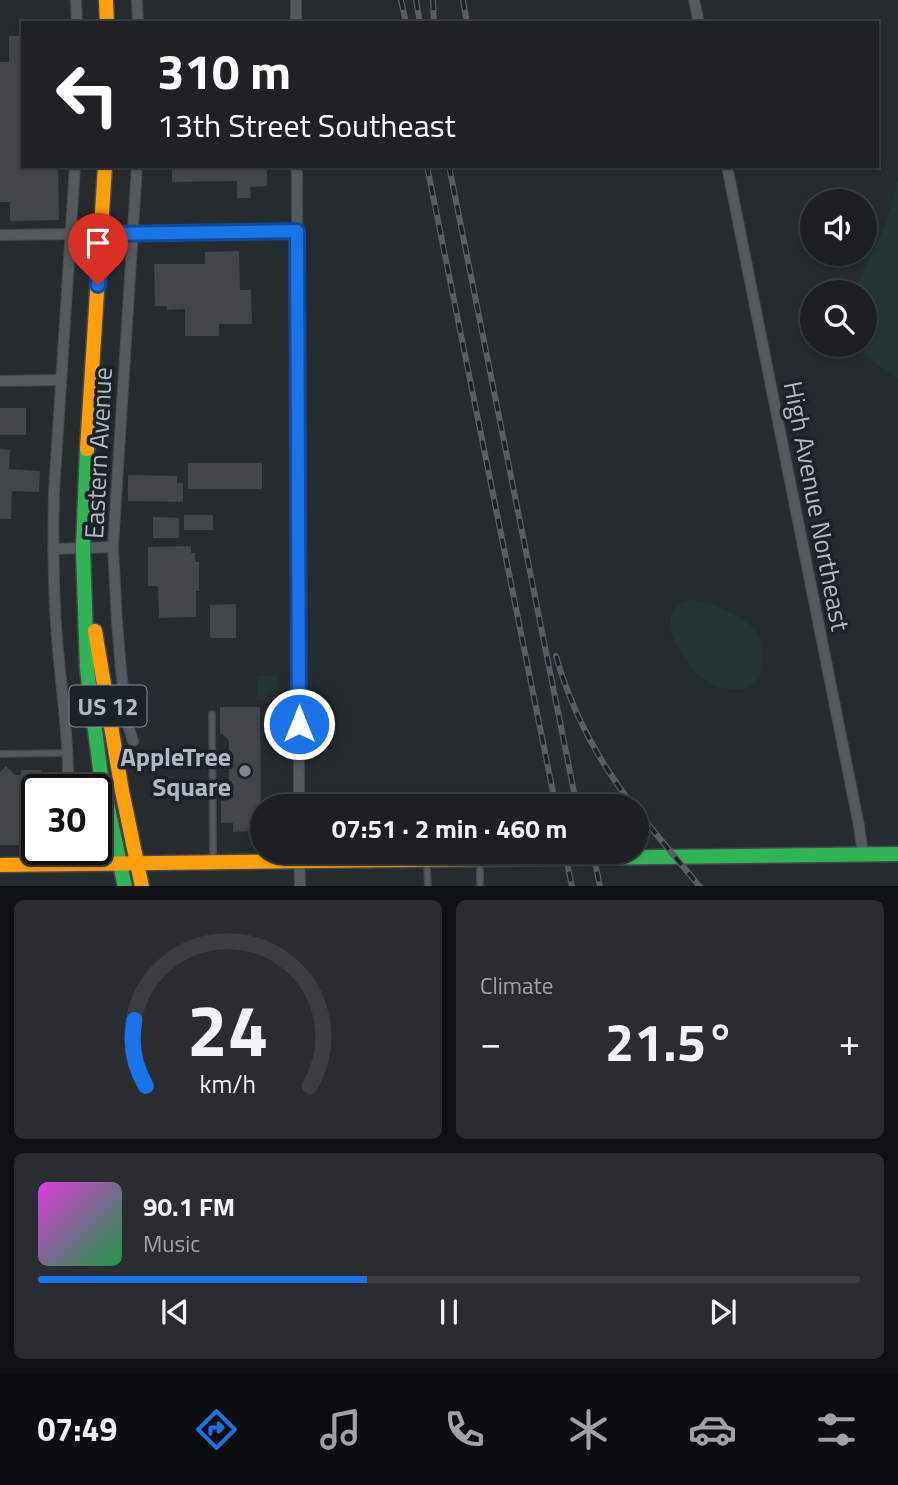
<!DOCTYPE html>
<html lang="en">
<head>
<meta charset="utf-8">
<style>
  body { margin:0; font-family:"Titillium Web",sans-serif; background:#292d31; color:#f1f3f6; height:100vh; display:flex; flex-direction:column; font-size:26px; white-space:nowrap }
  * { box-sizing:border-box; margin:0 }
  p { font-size:23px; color:#a0a3a6 }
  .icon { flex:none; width:38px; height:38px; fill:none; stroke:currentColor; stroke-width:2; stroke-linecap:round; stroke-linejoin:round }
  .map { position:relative; height:886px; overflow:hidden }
  .sheet { display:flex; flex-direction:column; gap:14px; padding:14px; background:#0f1214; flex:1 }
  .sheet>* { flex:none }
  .banner { position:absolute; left:21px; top:21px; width:858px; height:147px; border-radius:0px; box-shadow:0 2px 5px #0004,0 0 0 2px #3a3e41; background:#202124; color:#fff; overflow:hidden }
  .tools { position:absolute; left:800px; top:189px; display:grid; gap:14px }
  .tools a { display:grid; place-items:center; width:77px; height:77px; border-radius:50%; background:#1c2024; box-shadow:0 2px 5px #0004,0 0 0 2px #3a3e41; font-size:35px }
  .speed { position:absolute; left:21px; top:774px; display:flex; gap:14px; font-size:35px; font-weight:700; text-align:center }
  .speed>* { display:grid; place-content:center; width:91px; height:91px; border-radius:50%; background:#1c2024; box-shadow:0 2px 5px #0004,0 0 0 2px #3a3e41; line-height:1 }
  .speed .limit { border:4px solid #111; border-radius:10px; background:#fff; color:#111 }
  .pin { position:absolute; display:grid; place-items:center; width:60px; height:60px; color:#fff; margin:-72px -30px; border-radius:50% 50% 50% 0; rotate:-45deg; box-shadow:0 0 7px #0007 }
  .pin .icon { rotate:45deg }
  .me { position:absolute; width:77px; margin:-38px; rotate:0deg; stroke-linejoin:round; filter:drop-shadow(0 0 5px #0008) }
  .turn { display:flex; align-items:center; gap:24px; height:147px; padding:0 21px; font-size:32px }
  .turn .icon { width:91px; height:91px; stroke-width:2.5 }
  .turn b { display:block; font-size:49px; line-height:60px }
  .big { font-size:52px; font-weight:700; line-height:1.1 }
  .sheet .tile { flex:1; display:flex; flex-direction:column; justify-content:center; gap:10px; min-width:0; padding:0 24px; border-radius:10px; background:#292d31 }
  .sheet .dial { align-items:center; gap:0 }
  .dial svg { height:182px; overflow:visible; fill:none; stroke:#3a3e41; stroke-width:7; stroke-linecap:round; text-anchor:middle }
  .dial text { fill:#f1f3f6; stroke:none }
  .song { display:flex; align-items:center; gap:21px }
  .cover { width:84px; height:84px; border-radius:10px; background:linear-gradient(135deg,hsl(300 70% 55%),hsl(140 70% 35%)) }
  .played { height:7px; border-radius:4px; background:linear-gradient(90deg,#1a73e8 40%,#3a3e41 40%) }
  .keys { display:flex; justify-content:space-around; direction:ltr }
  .heat { display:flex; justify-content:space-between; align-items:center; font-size:38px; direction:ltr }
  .sheet .tiles { flex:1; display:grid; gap:14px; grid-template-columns:1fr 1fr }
  .tile:last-child { grid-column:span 2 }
  .trip { position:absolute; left:250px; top:794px; width:399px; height:70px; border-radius:35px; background:#1c2024; box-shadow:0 2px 5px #0004,0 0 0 2px #3a3e41; font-weight:700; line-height:70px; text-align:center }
  .tabs { display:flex; height:112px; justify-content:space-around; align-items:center; background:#0b0d0e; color:#a0a3a6 }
  .tabs .icon { width:49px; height:49px }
  .tabs .selected { color:#1a73e8 }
  .tabs b { font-size:32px; color:#f1f3f6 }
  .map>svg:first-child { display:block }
  .green { fill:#243334 }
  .building { fill:#42464b }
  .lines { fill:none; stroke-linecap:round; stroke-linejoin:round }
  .lane-casing { stroke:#44484d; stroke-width:8 }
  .street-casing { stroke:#44484d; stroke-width:12 }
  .fast-casing { stroke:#44484d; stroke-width:17 }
  .slow-casing { stroke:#44484d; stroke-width:17 }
  .lane { stroke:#555a5f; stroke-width:5 }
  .street { stroke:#555a5f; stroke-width:10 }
  .fast { stroke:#30b455; stroke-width:14 }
  .slow { stroke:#ff9f0a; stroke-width:14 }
  .rail-casing { stroke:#5a5d62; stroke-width:6 }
  .rail { stroke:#1b2229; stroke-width:3.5; stroke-dasharray:10; stroke-linecap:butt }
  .route-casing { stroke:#114b97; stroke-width:18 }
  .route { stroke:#1a73e8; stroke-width:12 }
  .poi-dot { fill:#80878e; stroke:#1b2229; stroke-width:2.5 }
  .labels { text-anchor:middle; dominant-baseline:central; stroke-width:7; stroke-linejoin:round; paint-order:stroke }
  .shield { fill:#1b2229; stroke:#838b93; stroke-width:2 }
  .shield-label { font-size:24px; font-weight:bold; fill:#b0b8c1 }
  .street-label { font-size:26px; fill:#b0b8c1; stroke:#1b2229 }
  .poi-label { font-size:26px; font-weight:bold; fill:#b0b8c1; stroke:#1b2229; text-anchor:end }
</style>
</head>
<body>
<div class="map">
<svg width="898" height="887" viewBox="0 0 898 887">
  <rect width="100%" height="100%" fill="#262b30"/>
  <!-- green -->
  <g class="green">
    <polygon points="898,180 898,379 855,348 855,345 864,345 864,292 858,292 859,281 886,223"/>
    <path d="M691 600C709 602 743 615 754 629 764 640 766 668 758 680 754 686 746 689 739 690 731 690 720 689 713 685 688 673 644 610 691 600Z"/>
    <polygon points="257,676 278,676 279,700 257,700"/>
  </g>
  <!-- building -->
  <g class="building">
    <polygon points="9,36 23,36 23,166 58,166 59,220 10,221 10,202 0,202 0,62 9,62"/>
    <polygon points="172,166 267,166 267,186 250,187 251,198 237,198 237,181 172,182"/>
    <polygon points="239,251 240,290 251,290 252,324 219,324 219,336 185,336 185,309 167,310 167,306 155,306 154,264 205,264 205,252"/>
    <rect x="0" y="408" width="26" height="27"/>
    <polygon points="0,449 10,450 9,469 40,471 39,492 12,491 11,519 0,519"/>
    <rect x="188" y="463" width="74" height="26"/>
    <polygon points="128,475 177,476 177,483 183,483 183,502 128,501"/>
    <rect x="184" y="515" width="29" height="15"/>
    <polygon points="153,517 179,518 179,538 153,538"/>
    <polygon points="191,546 191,553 195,553 195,562 199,562 199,591 196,591 196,617 159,618 158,586 148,586 148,547"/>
    <polygon points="236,604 236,638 210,638 210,605"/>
    <polygon points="220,707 260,707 261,822 250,823 250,831 233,832 233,823 221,823 221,801 229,800 229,741 223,734 220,734"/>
    <polygon points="6,766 15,775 21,775 21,770 41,770 41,776 54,776 54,789 37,789 37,845 0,845 0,772"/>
  </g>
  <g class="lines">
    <defs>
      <g id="lane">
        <polyline points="212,714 213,860"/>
        <polyline points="0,754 67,753"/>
        <polyline points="480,862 480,887"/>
        <polyline points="427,863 428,887"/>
      </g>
      <g id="street">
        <polyline points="76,0 77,23"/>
        <polyline points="137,0 138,23"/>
        <polyline points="296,0 296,23"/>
        <polyline points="694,0 699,23"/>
        <polyline points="297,166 299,807"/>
        <polyline points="727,166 859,826 863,854"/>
        <polyline points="0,235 297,231"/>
        <polyline points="0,381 61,380"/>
        <polyline points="53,549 113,547"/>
        <polyline points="133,741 127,722 121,670 117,622 113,547 137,166"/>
        <path d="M68 789C69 739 61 688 57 638 53 589 53 541 54 492L75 166"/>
        <polyline points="299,852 300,887"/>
        <polyline points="66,865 66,849"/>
      </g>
      <g id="fast">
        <polyline points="87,449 83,548 87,669 101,776 125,887"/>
        <polyline points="487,859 898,854"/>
      </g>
      <g id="slow">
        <polyline points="106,0 107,23"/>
        <polyline points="87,449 105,166"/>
        <polyline points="95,631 122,791 142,887"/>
        <polyline points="0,865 487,859"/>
      </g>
    </defs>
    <!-- lane casing -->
    <use href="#lane" class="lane-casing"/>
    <!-- street casing -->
    <use href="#street" class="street-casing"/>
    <!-- fast casing -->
    <use href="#fast" class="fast-casing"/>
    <!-- slow casing -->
    <use href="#slow" class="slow-casing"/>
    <!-- lane -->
    <use href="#lane" class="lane"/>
    <!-- street -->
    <use href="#street" class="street"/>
    <!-- fast -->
    <use href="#fast" class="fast"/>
    <!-- slow -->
    <use href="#slow" class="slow"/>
    <defs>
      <g id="rail">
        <polyline points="401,0 406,23"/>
        <polyline points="416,0 420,23"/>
        <polyline points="433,0 434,23"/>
        <polyline points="463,0 467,23"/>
        <polyline points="427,166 556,807"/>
        <polyline points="449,166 577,807"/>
        <path d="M556 656C572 712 598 761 634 807"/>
        <polyline points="637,811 700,887"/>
        <polyline points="565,852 572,887"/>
        <polyline points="593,852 600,887"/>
      </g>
    </defs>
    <!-- rail casing -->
    <use href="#rail" class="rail-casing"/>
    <!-- rail -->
    <use href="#rail" class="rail"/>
  </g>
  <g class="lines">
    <defs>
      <polyline id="route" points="98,285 102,234 297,231 299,724"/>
    </defs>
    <!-- route casing -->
    <use href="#route" class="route-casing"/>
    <!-- route -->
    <use href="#route" class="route"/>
  </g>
  <!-- markers -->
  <circle class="poi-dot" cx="245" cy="771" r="7"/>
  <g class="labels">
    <!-- shield labels -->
    <rect class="shield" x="69.5" y="685.5" width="77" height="41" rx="5"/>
    <g class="shield-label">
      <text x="108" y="706">US 12</text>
    </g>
    <!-- street labels -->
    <g class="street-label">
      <text transform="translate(98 453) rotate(-87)">Eastern Avenue</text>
      <text transform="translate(817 506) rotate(79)">High Avenue Northeast</text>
    </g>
    <!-- poi labels -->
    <g class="poi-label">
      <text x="231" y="756">AppleTree<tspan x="231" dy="30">Square</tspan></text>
    </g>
  </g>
</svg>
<div class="tools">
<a><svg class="icon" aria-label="sound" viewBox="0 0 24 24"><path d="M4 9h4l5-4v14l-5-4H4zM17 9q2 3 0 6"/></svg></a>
<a><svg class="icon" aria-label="search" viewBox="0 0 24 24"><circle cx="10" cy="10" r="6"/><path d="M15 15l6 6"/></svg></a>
</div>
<div class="speed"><div class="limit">30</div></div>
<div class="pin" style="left:98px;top:285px;background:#d93025"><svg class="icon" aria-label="arrive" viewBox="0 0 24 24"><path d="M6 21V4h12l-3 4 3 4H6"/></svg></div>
<svg class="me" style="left:299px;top:724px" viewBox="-20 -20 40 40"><circle r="17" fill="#1a73e8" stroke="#fff" stroke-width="3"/><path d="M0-11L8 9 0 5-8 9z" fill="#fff"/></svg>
<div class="trip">07:51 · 2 min · 460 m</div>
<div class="banner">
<div class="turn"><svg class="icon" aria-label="left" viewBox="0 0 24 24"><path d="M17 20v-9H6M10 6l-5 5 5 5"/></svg><div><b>310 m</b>13th Street Southeast</div></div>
</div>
</div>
<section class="sheet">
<div class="tiles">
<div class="tile dial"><svg viewBox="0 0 100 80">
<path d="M14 69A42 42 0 1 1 86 69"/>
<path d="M14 69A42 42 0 0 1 9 40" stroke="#1a73e8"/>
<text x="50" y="56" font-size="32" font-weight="700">24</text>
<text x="50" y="72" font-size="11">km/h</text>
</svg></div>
<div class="tile"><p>Climate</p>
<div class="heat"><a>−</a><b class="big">21.5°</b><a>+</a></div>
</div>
<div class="tile">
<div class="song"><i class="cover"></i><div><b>90.1 FM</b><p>Music</p></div></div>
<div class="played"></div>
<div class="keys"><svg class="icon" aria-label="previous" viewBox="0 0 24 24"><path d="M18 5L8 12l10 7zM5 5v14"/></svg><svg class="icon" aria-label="pause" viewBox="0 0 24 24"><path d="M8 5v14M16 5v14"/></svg><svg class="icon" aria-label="next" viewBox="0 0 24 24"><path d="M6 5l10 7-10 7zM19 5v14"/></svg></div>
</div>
</div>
</section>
<nav class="tabs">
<b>07:49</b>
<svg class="icon selected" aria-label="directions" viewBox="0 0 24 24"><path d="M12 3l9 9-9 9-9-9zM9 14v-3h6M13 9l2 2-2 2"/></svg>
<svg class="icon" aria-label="music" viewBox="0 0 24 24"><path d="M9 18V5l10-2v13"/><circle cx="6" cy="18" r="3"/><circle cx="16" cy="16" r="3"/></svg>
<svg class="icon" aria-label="phone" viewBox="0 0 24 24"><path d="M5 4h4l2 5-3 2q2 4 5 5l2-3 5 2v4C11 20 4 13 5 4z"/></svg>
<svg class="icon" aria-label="climate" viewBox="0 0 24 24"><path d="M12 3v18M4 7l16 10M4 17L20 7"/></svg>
<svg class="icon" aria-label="car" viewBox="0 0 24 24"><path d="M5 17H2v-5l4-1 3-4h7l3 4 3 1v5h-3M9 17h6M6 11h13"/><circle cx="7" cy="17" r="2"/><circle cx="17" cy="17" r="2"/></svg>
<svg class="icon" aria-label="filters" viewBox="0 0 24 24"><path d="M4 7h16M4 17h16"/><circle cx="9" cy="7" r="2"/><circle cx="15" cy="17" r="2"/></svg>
</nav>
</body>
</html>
